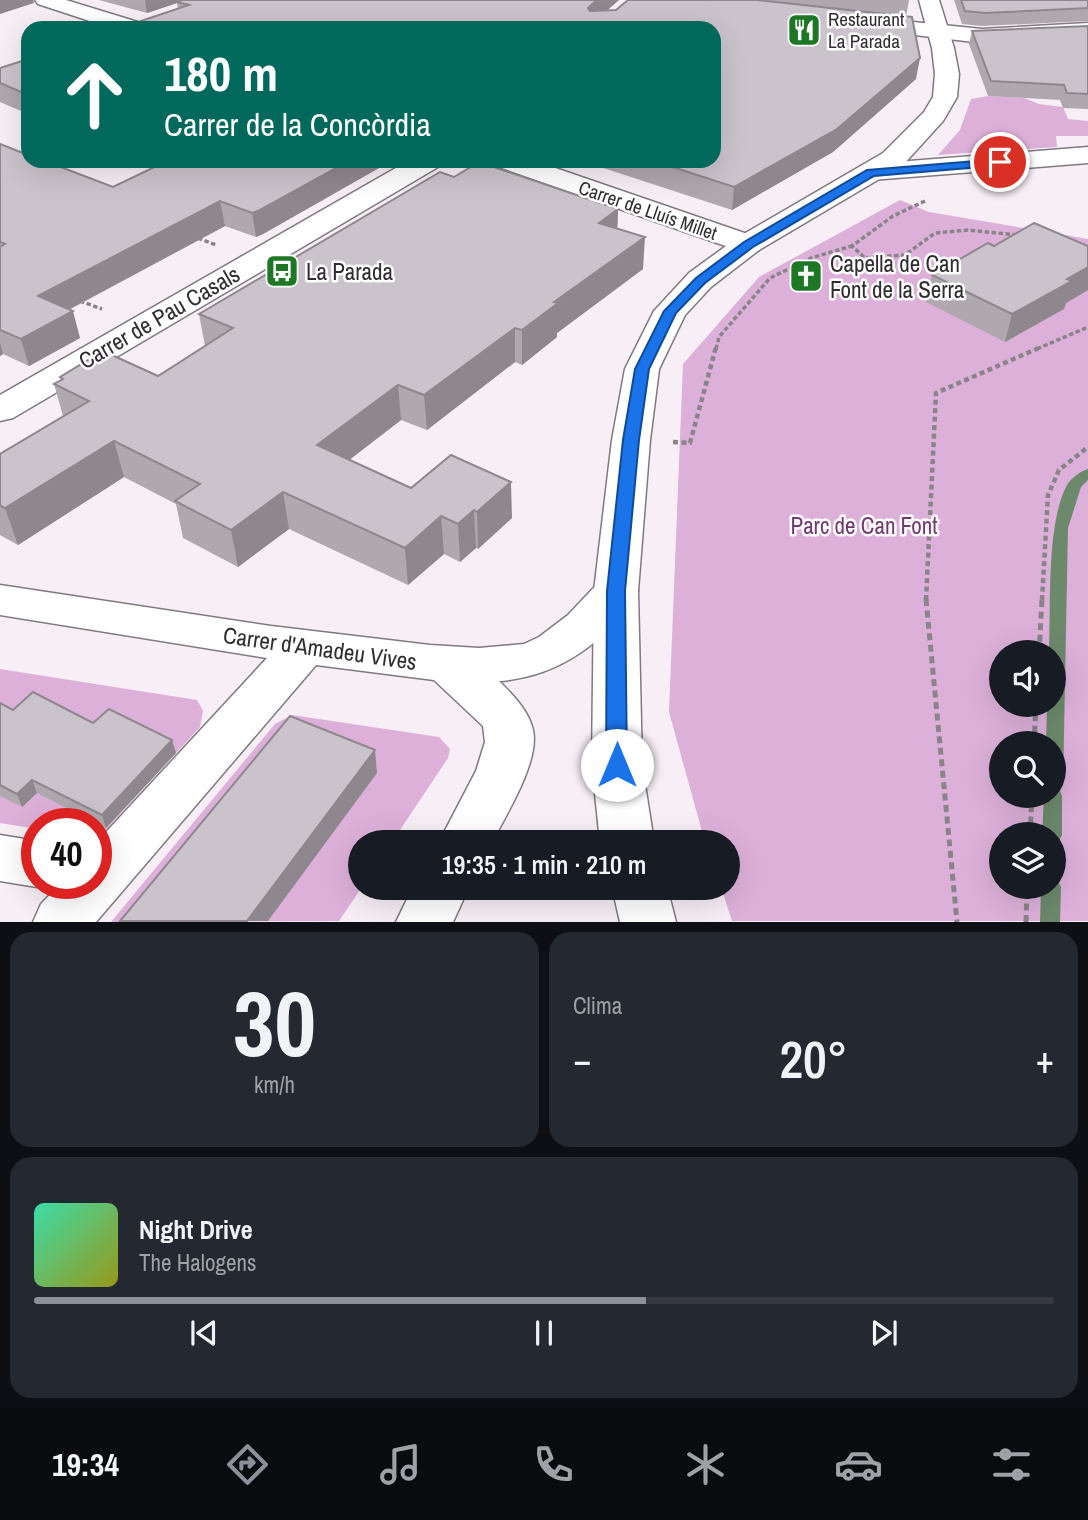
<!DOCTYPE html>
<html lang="es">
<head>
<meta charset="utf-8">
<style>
  body { margin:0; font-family:"Archivo Narrow",sans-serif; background:#242831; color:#f1f3f6; height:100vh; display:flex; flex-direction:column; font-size:26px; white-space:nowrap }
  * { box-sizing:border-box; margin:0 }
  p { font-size:23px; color:#9ea1a6 }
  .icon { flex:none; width:38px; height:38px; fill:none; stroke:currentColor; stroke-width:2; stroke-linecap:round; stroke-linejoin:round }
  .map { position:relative; height:922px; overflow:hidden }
  .side { display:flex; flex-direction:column; gap:10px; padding:10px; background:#0d0f14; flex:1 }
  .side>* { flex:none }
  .top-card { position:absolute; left:21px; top:21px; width:700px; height:147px; border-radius:21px; box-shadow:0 7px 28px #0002; background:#00695c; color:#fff; overflow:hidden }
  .tools { position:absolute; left:989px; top:640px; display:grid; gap:14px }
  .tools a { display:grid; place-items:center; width:77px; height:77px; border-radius:50%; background:#171b24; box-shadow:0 7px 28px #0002; font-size:35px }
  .speed { position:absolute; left:21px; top:808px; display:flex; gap:14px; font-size:35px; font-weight:700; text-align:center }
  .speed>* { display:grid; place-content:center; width:91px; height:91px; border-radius:50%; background:#171b24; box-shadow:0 7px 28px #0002; line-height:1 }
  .speed .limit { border:10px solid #d22; background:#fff; color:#111 }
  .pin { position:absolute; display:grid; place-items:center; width:60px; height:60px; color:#fff; margin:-30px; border:4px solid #fff; border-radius:50%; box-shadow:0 2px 7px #0007 }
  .me { position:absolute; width:77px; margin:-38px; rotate:0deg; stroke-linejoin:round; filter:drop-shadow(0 0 5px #0008) }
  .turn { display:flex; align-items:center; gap:24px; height:147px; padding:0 28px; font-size:32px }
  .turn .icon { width:91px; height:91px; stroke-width:2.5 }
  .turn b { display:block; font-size:49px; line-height:60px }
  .big { font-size:52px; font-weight:600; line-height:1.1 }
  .side .tile { flex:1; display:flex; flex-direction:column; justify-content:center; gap:10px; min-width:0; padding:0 24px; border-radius:21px; background:#242831 }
  .side .dial { align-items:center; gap:0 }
  .dial b { font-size:91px; line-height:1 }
  .song { display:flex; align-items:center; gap:21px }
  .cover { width:84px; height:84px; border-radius:10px; background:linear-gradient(135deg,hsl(160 70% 55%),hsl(60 70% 35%)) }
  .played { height:7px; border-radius:4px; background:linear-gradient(90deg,#8c9099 60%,#363941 60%) }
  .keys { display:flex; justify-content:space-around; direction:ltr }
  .heat { display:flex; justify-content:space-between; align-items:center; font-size:38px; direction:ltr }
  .side .tiles { flex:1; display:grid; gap:10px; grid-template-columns:1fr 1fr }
  .tile:last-child { grid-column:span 2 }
  .trip { position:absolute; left:348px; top:830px; width:392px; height:70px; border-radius:35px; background:#171b24; box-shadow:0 7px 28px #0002; font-weight:600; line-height:70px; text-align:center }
  .menu { display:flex; height:112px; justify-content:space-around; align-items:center; background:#090b0e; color:#9ea1a6 }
  .menu .icon { width:49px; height:49px }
  .menu .selected { color:#8c9099 }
  .menu b { font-size:32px; color:#f1f3f6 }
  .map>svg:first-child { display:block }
  .green { fill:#ddb0da; fill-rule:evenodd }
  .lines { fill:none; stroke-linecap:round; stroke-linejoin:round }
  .stream { fill:#6c896c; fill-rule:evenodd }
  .street-casing { stroke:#817980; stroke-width:3 }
  .secondary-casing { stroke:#817980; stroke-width:3 }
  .path-far2 { stroke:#8a848a; stroke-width:3.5; stroke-dasharray:4.5 2.5; stroke-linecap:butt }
  .path-far1 { stroke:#8a848a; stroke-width:4.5; stroke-dasharray:5 3.5; stroke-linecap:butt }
  .path { stroke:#8a848a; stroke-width:5; stroke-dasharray:7 4.5; stroke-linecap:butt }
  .street { fill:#fff; fill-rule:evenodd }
  .secondary { fill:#fff; fill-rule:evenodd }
  .wall { fill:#afa8af }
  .shaded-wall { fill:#8e888e }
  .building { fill:#cbc3cb; stroke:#8e888e; stroke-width:2 }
  .route { fill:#1a73e8; stroke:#114b97; stroke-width:2 }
  .labels { text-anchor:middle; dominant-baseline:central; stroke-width:5; stroke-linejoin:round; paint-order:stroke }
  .far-poi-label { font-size:19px; fill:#302d30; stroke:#fff; text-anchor:start }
  .far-street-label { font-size:19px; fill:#302d30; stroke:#fff }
  .poi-label { font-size:23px; fill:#302d30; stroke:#fff; text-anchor:start }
  .street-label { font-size:23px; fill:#302d30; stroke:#fff }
  .park-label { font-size:23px; fill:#71396f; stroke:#fff }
</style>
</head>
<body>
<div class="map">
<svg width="1088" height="922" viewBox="0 0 1088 922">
  <rect width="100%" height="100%" fill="#f7eef6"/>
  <!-- green -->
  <g class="green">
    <polygon points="988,96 1024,98 1039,104 1063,107 1068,119 1088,121 1088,136 1056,136 1057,147 938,155 960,130 971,99"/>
    <path d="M900 200 929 212 1088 239V921H732L721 887H728V842H705L669 712 683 364 759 277ZM1001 653H1054V705H1001ZM1001 744H1054V796H1001ZM1001 835H1054V887H1001Z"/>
    <polygon points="0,669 197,700 203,711 200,727 98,838 96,824 37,824 37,829 0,823"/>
    <polygon points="292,715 439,737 450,749 448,758 392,842 360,842 362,887 339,921 111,922 275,724"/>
  </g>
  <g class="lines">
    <!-- stream -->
    <g class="stream">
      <path d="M1088 469V480L1081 487 1068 528 1063 785 1060 791 1062 796V835L1059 841 1054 843V835H1042L1044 796H1054V744H1046L1047 705H1054V653H1049C1051 607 1046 524 1067 485 1071 478 1081 471 1088 469Z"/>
      <polygon points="1054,879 1058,881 1061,887 1060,922 1040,922 1041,887 1054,887"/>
    </g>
    <defs>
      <g id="street">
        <polygon points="35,0 66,0 141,23 144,28 111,28 38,4"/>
        <polygon points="864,17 982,29 1088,23 1088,37 982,43 856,28 853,23 856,18"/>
        <polygon points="1088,147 1088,163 871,180 861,178 857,172 861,166 871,164"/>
        <polygon points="408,161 441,161 438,167 13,418 0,421 0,395"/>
        <polygon points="496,161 535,161 759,238 763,244 759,250 748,253 737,250 499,167"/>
        <path d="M616 576 631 580 638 591C607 642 558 677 499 681 513 695 529 711 533 730 540 761 506 815 492 842H439L476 771 485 742 483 726 434 680 316 665 96 922H33L41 904 60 884H96V843L267 658 0 615V585L271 626 430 645 479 648 524 644 539 637 568 615 601 580Z"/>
        <polygon points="0,835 37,841 37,884 47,884 37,887 0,881"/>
        <polygon points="413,887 469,887 453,922 396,922"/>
      </g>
      <g id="secondary">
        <polygon points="919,0 939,0 954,48 959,74 957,97 943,121 903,165 759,250 711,287 685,315 659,369 650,440 638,591 642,765 654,842 600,842 592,765 594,591 612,440 625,369 654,311 689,273 737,238 883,153 924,112 933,97 935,74 932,48"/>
        <polygon points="612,887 667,887 676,922 620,922"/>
      </g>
    </defs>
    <!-- street casing -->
    <use href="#street" class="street-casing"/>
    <!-- secondary casing -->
    <use href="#secondary" class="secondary-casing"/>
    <!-- path-far2 -->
    <g class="path-far2">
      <polyline points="925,201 893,216 852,246 865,258 905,255 935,233 968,230 1017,235"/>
      <polyline points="198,238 216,245"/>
      <polyline points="80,301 102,309"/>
      <polyline points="716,349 719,337 770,278 811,258 852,246"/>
      <polyline points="1037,349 1088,327"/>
    </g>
    <!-- path-far1 -->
    <g class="path-far1">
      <polyline points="673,442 690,443 716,347"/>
      <polyline points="926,600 936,393 1041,347"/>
      <polyline points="1042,600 1048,495 1059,470 1088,447"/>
    </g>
    <!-- path -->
    <g class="path">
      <polyline points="926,599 957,922"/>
      <polyline points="1039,653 1042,599"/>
      <polyline points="1034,744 1036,705"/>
      <polyline points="1030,835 1032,796"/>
      <polyline points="1026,922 1027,887"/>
    </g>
    <!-- street -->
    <use href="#street" class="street"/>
    <!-- secondary -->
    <use href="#secondary" class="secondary"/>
  </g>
  <!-- wall -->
  <g class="wall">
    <polygon points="99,0 619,0 607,10 616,10 628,0 909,0 906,17 916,79 833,152 732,210 582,161 714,161 714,28 178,9 177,3 147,13"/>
    <polygon points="954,0 1088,0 1088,21 982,26 962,24"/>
    <polygon points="1088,26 1088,109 1063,108 1060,100 988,96 969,44 972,31"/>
    <polygon points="28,59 28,114 0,102 0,68"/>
    <polygon points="0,144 113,187 167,161 386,161 386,164 263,234 256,237 225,226 69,310 80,338 29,366 3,354 0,356"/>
    <polygon points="454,177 618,209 617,228 643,269 557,333 557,337 522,365 515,362 427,430 401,420 349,460 411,488 512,518 478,549 476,548 460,562 444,554 408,585 289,529 238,567 183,538 176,504 124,477 18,545 0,535 0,454 63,416 54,384 61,380 60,377 158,376 205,346 199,314"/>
    <polygon points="994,246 1088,246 1088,290 1066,303 1064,309 1005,342 926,302 932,275"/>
    <polygon points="0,703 13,710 93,723 172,740 176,753 106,828 37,793 22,807 0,796"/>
  </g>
  <!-- shaded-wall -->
  <g class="shaded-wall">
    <polygon points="0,0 33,0 34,3 0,14"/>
    <polygon points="145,0 186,0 177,2 177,3 147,13"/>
    <polygon points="597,0 619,0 587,28 588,8"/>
    <polygon points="920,58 916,79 833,152 732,210 734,187"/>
    <polygon points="349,161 386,161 386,164 263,234 256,237 252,213"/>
    <polygon points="220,201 225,226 45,322 38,296"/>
    <polygon points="618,209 617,241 599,223"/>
    <polygon points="645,237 643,269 557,333 557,337 522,365 522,330 554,302"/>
    <polygon points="1088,267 1088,290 1066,303 1064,309 1005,342 1012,314 1067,279"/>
    <polygon points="73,311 80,338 29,366 21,339"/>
    <polygon points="515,328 515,362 427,430 424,395"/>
    <polygon points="0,343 3,354 0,356"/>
    <polygon points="398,385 401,420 322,481 317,445"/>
    <polygon points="114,441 124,477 18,545 5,508"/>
    <polygon points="511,482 512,518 478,549 477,512"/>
    <polygon points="283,492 289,529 238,567 231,530"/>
    <polygon points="474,510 476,548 460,562 458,524"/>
    <polygon points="441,516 444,554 408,585 405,548"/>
    <polygon points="172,740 176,753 106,828 102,815"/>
    <polygon points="375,750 377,773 268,921 247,921"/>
    <polygon points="32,780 37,793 22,807 17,794"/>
  </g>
  <!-- building -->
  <g class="building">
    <polygon points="182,0 597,0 588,8 590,11 616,10 628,0 757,0 912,17 920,58 837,129 734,187 654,161 714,161 714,28 120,28 189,5 177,2"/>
    <polygon points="961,0 1088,0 1088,8 985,13 965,11"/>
    <polygon points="1088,26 1088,94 1067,93 1064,85 991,81 972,31"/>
    <polygon points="28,59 28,95 0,83 0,68"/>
    <polygon points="0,144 28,155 28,161 45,161 113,187 167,161 349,161 260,210 252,213 220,201 38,296 73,311 21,339 0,330 0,247 5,244 0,242"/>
    <polygon points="479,162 618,209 599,223 645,237 554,302 558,303 522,330 515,328 424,395 398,385 317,445 411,488 451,455 511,482 477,512 474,510 458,524 441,516 405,548 283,492 231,530 175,501 200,484 114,441 5,508 0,505 0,454 89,401 54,384 63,379 60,377 103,351 158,376 233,328 199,314 440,172 454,177"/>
    <polygon points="1034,223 1088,246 1088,267 1067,279 1072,281 1012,314 932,275 988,243 994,246"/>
    <polygon points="33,692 93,723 109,709 172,740 102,815 32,780 17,794 0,785 0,703 13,710"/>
    <polygon points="290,716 375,750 247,921 120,921"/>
  </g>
  <!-- route -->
  <polygon class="route" points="1000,159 1004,160 1004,165 874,176 753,247 705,283 676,313 649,369 639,440 625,591 627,765 624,771 617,774 610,771 606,765 607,591 623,440 635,369 664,311 696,278 744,242 867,170"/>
  <!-- icons -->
  <defs>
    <symbol id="restaurant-square" viewBox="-11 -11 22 22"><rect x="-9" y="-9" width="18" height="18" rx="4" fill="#1d7725" stroke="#fff"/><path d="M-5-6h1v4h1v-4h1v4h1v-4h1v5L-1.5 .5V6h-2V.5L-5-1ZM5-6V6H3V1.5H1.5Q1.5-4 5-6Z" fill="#fff"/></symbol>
    <symbol id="bus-square" viewBox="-11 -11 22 22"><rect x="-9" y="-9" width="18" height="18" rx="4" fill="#1d7725" stroke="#fff"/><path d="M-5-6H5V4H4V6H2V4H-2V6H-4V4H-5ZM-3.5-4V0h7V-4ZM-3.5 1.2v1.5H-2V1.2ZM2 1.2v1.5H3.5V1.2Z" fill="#fff"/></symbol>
    <symbol id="church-square" viewBox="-11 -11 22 22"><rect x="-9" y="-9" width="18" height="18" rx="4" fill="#1d7725" stroke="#fff"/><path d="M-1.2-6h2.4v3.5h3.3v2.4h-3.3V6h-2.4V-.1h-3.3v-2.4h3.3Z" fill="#fff"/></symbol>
  </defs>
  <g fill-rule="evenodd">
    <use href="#restaurant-square" x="785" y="11" width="38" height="38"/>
    <use href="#bus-square" x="263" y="252" width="38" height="38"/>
    <use href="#church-square" x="787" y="257" width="38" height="38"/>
  </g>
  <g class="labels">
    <!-- far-poi labels -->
    <g class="far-poi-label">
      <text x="828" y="19">Restaurant<tspan x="828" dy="22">La Parada</tspan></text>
    </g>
    <!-- far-street labels -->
    <g class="far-street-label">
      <text transform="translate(648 210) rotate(19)">Carrer de Lluís Millet</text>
    </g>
    <!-- poi labels -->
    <g class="poi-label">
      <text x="830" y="263">Capella de Can<tspan x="830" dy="26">Font de la Serra</tspan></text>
      <text x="306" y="271">La Parada</text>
    </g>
    <!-- street labels -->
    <g class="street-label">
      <text transform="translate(159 317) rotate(-30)">Carrer de Pau Casals</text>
      <text transform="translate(320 648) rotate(8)">Carrer d'Amadeu Vives</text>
    </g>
    <!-- park labels -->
    <g class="park-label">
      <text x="864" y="525">Parc de Can Font</text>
    </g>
  </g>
</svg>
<div class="tools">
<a><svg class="icon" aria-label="sound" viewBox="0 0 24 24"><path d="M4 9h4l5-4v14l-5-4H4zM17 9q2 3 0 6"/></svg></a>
<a><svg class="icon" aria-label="search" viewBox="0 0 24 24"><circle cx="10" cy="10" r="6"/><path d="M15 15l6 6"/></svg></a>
<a><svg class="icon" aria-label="layers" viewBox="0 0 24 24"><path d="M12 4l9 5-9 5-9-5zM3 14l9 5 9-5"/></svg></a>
</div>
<div class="speed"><div class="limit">40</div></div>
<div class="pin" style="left:1000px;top:162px;background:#d93025"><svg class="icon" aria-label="arrive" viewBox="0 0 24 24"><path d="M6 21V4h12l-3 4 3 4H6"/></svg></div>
<svg class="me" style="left:617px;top:765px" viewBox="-20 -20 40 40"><circle r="19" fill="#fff"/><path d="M0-13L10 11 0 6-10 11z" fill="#1a73e8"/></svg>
<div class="trip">19:35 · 1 min · 210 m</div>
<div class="top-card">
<div class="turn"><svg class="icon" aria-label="ahead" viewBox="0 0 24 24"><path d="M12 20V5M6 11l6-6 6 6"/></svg><div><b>180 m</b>Carrer de la Concòrdia</div></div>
</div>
</div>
<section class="side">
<div class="tiles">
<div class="tile dial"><b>30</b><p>km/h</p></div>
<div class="tile"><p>Clima</p>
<div class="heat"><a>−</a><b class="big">20°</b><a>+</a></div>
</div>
<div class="tile">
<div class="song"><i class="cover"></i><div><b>Night Drive</b><p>The Halogens</p></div></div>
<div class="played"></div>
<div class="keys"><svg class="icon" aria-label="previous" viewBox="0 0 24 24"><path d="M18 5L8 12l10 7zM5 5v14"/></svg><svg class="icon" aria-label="pause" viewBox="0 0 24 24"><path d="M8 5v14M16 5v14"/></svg><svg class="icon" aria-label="next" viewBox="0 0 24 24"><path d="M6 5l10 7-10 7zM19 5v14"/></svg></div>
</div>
</div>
</section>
<nav class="menu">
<b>19:34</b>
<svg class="icon selected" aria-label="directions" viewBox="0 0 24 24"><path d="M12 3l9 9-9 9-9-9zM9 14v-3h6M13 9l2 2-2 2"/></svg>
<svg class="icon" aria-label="music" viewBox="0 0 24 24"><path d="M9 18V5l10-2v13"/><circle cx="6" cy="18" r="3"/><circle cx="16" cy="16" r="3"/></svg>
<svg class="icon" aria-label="phone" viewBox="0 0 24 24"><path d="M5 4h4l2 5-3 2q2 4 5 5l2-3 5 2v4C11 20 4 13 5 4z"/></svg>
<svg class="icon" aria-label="climate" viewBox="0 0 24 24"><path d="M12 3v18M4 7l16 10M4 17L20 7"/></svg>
<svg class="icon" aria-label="car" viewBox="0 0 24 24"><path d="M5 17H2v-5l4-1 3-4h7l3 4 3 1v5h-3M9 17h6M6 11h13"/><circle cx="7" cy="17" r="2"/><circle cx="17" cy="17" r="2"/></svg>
<svg class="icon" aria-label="filters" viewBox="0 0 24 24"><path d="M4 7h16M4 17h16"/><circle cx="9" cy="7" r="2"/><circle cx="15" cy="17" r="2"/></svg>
</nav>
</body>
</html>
